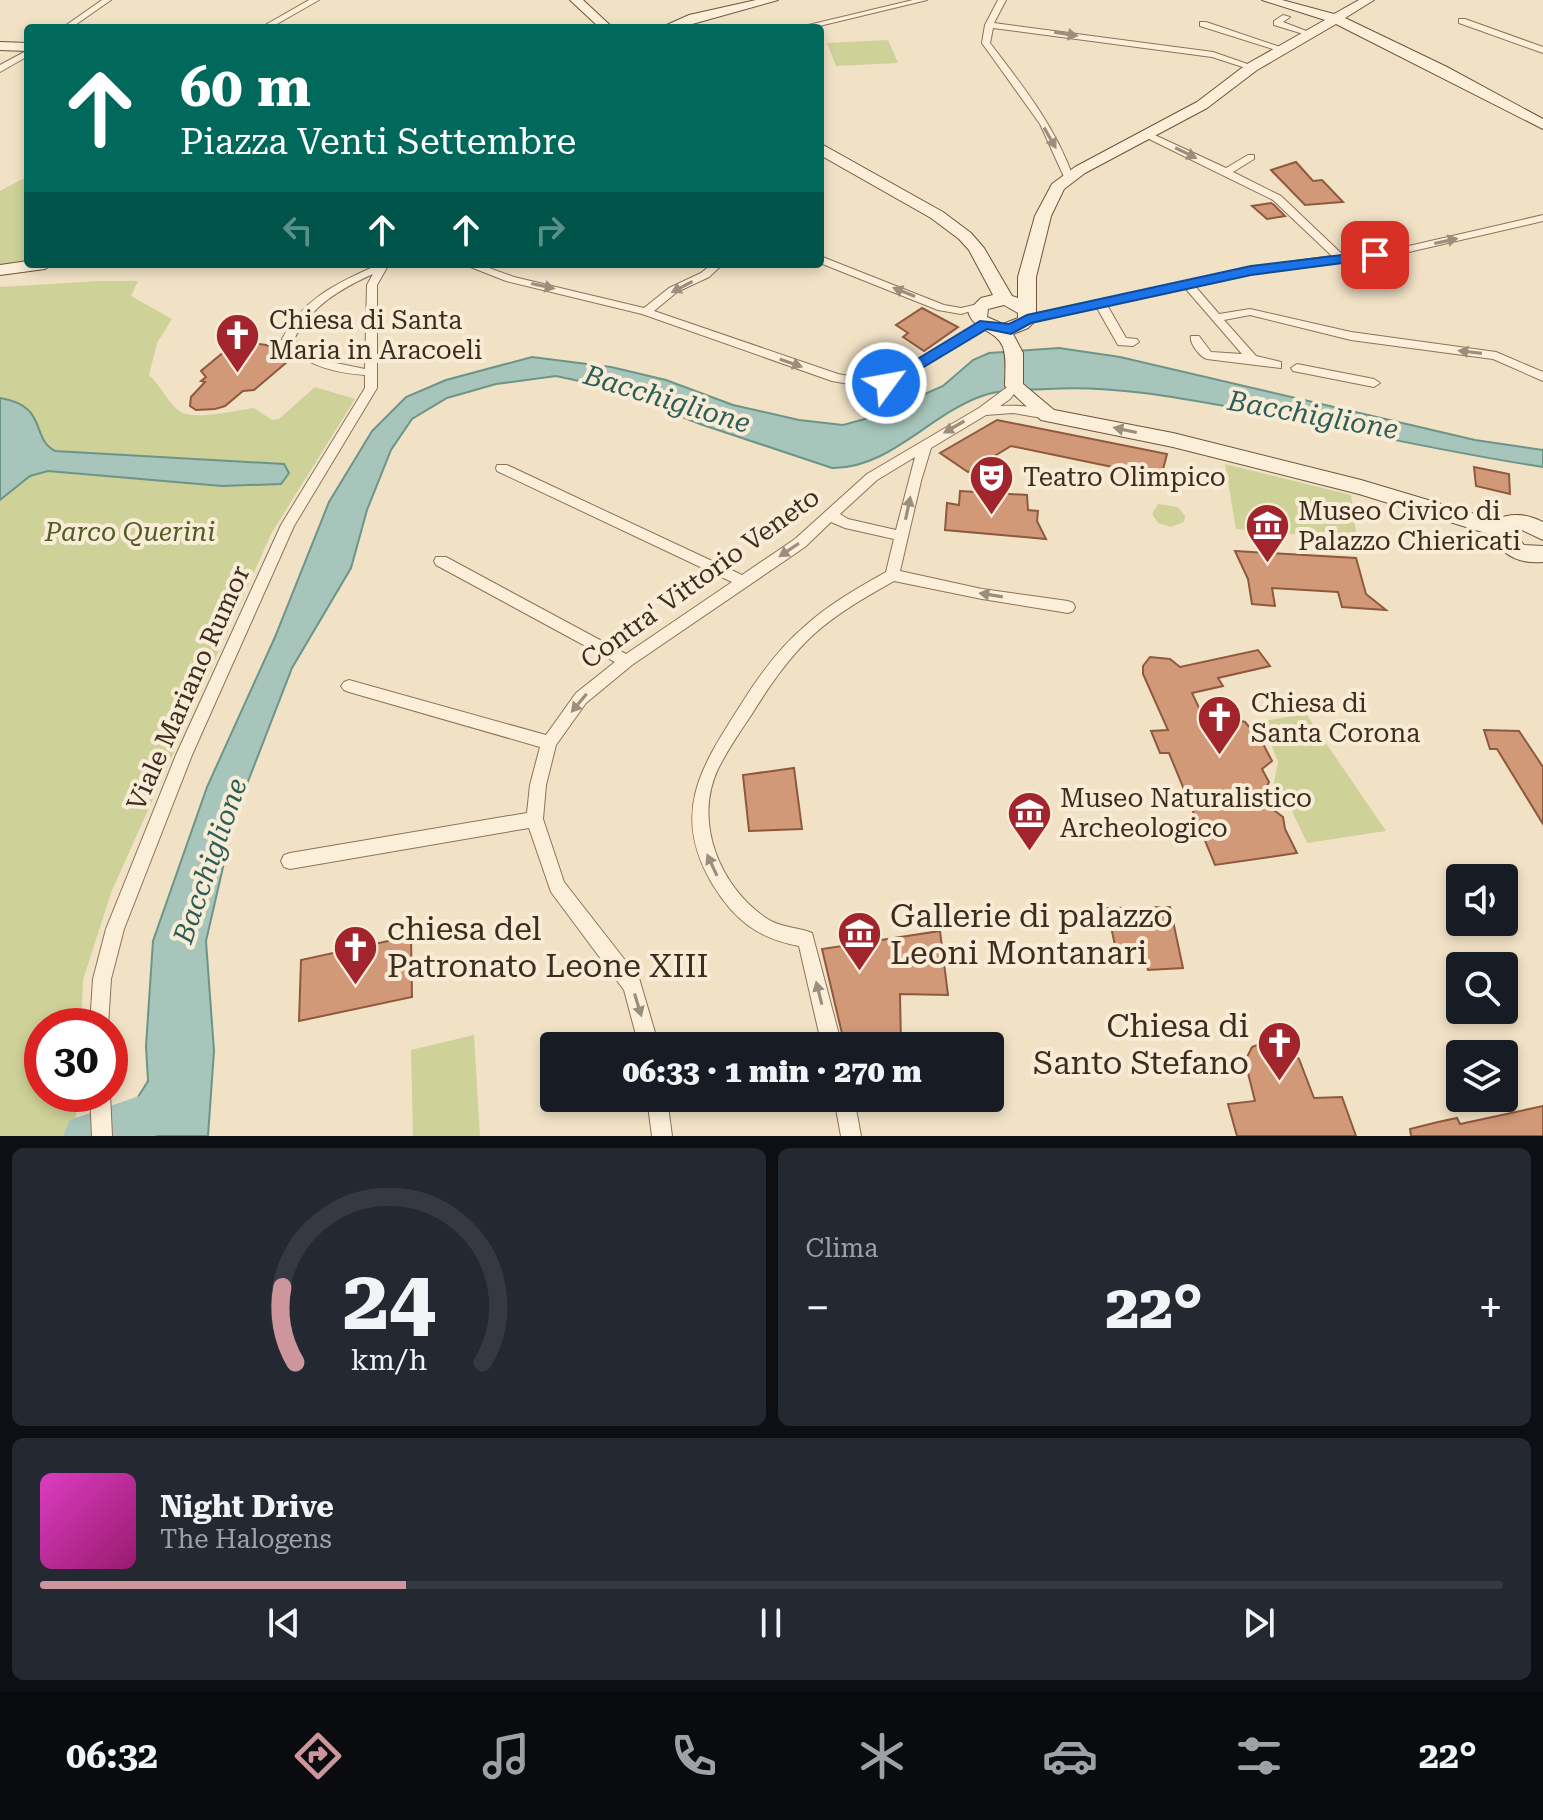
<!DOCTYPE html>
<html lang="it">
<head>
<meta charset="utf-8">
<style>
  body { margin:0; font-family:"Roboto Serif",serif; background:#242831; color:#f1f3f6; height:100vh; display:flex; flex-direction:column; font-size:30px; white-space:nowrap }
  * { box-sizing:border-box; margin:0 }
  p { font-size:26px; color:#9ea1a6 }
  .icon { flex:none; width:44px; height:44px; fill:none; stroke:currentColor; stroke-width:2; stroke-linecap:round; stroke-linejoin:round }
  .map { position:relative; height:1136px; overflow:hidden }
  .sheet { display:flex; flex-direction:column; gap:12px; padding:12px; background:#0d0f14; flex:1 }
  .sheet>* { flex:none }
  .banner { position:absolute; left:24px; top:24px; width:800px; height:244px; border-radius:8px; box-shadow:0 4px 12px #0003; background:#00695c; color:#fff; overflow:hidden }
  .buttons { position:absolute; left:1446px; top:864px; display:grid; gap:16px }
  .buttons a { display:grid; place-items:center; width:72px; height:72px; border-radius:8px; background:#171b24; box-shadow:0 4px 12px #0003; font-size:40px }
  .speed { position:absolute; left:24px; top:1008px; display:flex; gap:16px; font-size:40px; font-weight:700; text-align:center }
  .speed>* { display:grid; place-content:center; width:104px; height:104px; border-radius:50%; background:#171b24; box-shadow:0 4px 12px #0003; line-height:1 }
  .speed .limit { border:12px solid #d22; background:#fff; color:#111 }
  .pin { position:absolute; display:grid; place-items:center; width:68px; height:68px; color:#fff; margin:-34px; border-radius:16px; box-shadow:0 4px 12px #0006 }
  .me { position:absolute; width:88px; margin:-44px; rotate:58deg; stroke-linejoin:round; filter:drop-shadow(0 0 6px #0008) }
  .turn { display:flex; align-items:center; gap:28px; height:168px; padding:0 24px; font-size:36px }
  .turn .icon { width:104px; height:104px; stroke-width:2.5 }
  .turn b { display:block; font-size:56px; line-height:68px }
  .lanes { display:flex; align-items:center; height:76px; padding:0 24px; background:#0003; justify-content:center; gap:40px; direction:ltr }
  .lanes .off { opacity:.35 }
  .big { font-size:60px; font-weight:800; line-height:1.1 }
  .sheet .tile { flex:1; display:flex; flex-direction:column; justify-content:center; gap:12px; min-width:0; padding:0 28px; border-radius:12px; background:#242831 }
  .sheet .dial { align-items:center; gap:0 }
  .dial svg { height:208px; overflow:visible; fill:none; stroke:#363941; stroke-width:7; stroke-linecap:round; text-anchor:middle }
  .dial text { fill:#f1f3f6; stroke:none }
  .song { display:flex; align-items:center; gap:24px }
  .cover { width:96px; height:96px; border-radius:12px; background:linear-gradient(135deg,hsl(310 70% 55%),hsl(320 70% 35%)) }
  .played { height:8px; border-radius:4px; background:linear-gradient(90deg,#cd969c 25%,#363941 25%) }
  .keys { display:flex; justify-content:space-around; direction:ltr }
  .heat { display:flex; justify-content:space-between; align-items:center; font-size:44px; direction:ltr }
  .sheet .tiles { flex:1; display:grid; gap:12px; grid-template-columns:1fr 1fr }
  .tile:last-child { grid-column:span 2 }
  .trip { position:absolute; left:540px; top:1032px; width:464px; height:80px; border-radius:8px; background:#171b24; box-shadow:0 4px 12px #0003; font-weight:800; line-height:80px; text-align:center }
  .tab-bar { display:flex; height:128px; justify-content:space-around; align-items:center; background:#090b0e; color:#9ea1a6 }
  .tab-bar .icon { width:56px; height:56px }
  .tab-bar .on { color:#cd969c }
  .tab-bar b { font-size:36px; color:#f1f3f6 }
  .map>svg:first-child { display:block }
  .green { fill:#ced198 }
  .water { fill:#a7c5ba; stroke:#6d9488; stroke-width:2 }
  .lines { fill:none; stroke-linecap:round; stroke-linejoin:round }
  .river { fill:#a7c5ba; fill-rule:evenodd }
  .building { fill:#d29979; stroke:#8f593e; stroke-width:2 }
  .street-casing { stroke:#8e725a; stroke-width:2 }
  .secondary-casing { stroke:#70533d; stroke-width:2 }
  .street { fill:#fbefda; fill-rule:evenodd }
  .secondary { fill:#fbefda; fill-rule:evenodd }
  .oneway { fill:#9c8e7c }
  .route { fill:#1a73e8; stroke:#114b97; stroke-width:2 }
  .labels { text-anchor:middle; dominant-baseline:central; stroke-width:8; stroke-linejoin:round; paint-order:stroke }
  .poi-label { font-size:26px; fill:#3e2c1f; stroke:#f8ecd6; text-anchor:start }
  .park-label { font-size:26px; font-style:italic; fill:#515b24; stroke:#f8ecd6 }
  .street-label { font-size:26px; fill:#3e2c1f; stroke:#f8ecd6 }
  .water-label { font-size:28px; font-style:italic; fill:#2d5e58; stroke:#f8ecd6 }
  .near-poi-label { font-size:32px; fill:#3e2c1f; stroke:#f8ecd6; text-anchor:start }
</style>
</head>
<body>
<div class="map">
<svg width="1543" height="1136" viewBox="0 0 1543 1136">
  <rect width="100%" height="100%" fill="#f1e2c6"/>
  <!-- green -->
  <g class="green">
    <polygon points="888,40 898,63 836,66 827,43"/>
    <polygon points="28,176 28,262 0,266 0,191"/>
    <path d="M98 281H138L131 296 172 319 157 343 149 375C161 386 167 401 178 410 191 422 236 410 254 408L272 420 279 419 315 387 355 399 271 534 111 893 83 980 81 1026H42V1094H77L75 1136H0V287Z"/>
    <polygon points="1225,464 1351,495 1357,540 1236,529"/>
    <polygon points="1158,504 1178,507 1185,516 1184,522 1171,527 1158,523 1152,514"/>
    <polygon points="1306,714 1386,831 1307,843 1292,811 1283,806 1273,788 1278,762 1262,721"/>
    <polygon points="474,1035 480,1136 413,1136 411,1050"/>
  </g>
  <!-- water -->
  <g class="water">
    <path d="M1059 348 1120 357 1475 440 1543 450V467C1443 452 1345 429 1246 410 1181 398 1114 385 1048 389 1028 390 1001 389 982 396 930 414 889 469 832 468L700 424 607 387 556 376 496 384 447 398 412 419 391 450 367 510 351 568 292 668 235 815 206 941 214 1051 208 1136H135V1131L130 1132 131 1108 148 1081 146 1046 153 941 207 787 275 637 329 502 372 431 406 397 446 380 532 357 611 367 666 380 733 405 799 420 843 425 876 416 943 386 973 360 989 353Z"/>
    <path d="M0 398C49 406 30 438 55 451L284 464 289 473 281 484 222 486 48 471 30 476 0 500Z"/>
  </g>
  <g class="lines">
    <!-- river -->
    <polygon class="river" points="168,1086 184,1093 191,1109 184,1125 155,1136 63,1136 70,1120"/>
  </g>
  <!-- building -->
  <g class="building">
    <polygon points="1296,162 1313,181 1322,180 1343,202 1305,205 1271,170"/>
    <polygon points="1271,203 1274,205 1285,216 1267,219 1252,206"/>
    <polygon points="922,308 958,327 924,351 903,337 908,333 896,325"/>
    <polygon points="237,341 266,345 294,356 254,390 243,391 225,406 215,409 196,410 190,406 191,397 205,382 201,381 206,377 201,371"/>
    <polygon points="997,420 1167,454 1161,477 1011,446 968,472 940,453"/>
    <polygon points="1474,467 1509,474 1510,494 1476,486"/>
    <polygon points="960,491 1027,495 1028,510 1038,511 1037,521 1046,539 945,530 947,503 959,505"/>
    <polygon points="1235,551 1356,558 1366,594 1386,610 1342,607 1338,592 1272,588 1275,606 1252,604 1248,579"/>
    <polygon points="1258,650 1270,666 1218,678 1223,686 1192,693 1207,725 1238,720 1245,722 1262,742 1272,761 1262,769 1269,782 1265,790 1274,810 1283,817 1285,829 1297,853 1215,865 1169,753 1160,753 1151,731 1168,730 1143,674 1143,666 1150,657 1170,659 1180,667"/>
    <polygon points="1484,730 1519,731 1543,767 1543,824 1497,749 1490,749"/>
    <polygon points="794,768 802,829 749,831 743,775"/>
    <polygon points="1170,907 1183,968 1148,970 1143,949 1116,950 1107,908"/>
    <polygon points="940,931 948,995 900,994 901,1046 845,1046 822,949"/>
    <polygon points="411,936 412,997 299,1021 301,960"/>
    <polygon points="1267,1041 1285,1046 1299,1059 1314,1098 1342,1097 1356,1136 1237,1136 1228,1104 1255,1101 1245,1061 1252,1047"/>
    <polygon points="1543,1106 1543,1136 1411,1136 1410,1129 1438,1122 1457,1118 1460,1124"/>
  </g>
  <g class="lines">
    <defs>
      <g id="street">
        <polygon points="102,0 111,0 71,28 62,28"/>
        <polygon points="309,0 319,0 270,28 260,28"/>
        <polygon points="913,0 927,0 811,28 796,28"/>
        <path d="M998 0H1006L994 23 1213 52 1256 67 1252 70 1212 57 993 28 990 43C1022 85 1055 126 1073 177L1065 179 1040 124 982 43 985 25Z"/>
        <polygon points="1283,15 1290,17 1283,22 1314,34 1310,36 1274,25 1274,21"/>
        <polygon points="1459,19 1465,19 1543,47 1543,53 1459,23"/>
        <polygon points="1200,22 1206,22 1286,49 1279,51 1200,26"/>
        <polygon points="28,50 28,56 0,72 0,65"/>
        <path d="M1146 131 1226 168 1248 155H1254V159L1233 172 1281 196 1343 255 1400 248 1543 215V221L1400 254 1251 273 1195 286 1219 314 1250 309 1351 332 1496 352 1543 372V381L1493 359 1351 340 1250 315 1224 320 1256 356 1281 362V368L1207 359C1200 357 1189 343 1191 336H1199L1211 352 1242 354 1185 288 1107 305 1126 338 1137 339 1139 342 1133 346 1118 345 1097 308 1027 323 1023 322V318L1027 317 1251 267 1332 256 1273 200 1143 136V132Z"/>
        <polygon points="820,256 944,305 961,308 978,304 984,307 961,314 938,310 820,263"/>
        <path d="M379 264H389L377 285V388L294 526 192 755 124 929 111 979 108 1026H90L93 979 106 929 176 755 281 525 365 388V375C335 373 301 365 282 339 305 296 337 284 379 264ZM373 274 367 285 365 369C340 363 311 362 294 339 311 306 340 289 373 274Z"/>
        <polygon points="463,264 478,264 514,277 644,308 669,288 701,273 712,264 723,264 709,277 677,292 654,311 838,374 866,379 884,379 981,322 985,321 991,324 890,386 866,387 832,381 642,314 506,281"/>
        <polygon points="1297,364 1374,379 1380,383 1374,387 1293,371 1291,368"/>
        <path d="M1014 382 1020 386 1010 399 1000 406C1016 405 1041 406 1054 415L1048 419 1013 413 986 415 931 448 921 481 900 571 982 589 1068 601 1073 603 1075 607 1073 611 1068 613 982 599 894 581C866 597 837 613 813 635 788 658 768 688 750 717 739 733 727 751 718 769 693 822 720 887 766 918 780 928 798 927 812 933L842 1046H822L799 946C758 938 735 921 713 885 670 814 701 767 740 706 758 677 779 648 805 626 829 604 858 588 886 572L894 539 845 528 831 522 805 547 632 665 586 703 556 745 546 785 543 819 564 882 639 978 659 1046H639L624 990 551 892 529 828 290 869 284 867 281 861 284 855 290 853 527 813 530 785 540 747 349 692 344 690 341 686 344 682 349 680 546 735 576 693 615 662 436 565 434 561 436 557H446L626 654 732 582 497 471 496 468 497 465H507L742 575 795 539 867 474 979 408ZM915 457 896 530 848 519 840 514 877 480Z"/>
        <polygon points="90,1094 110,1094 112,1136 92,1136"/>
        <polygon points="647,1098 667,1098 672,1136 652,1136"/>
        <polygon points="834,1098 854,1098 861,1136 841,1136"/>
      </g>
      <g id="secondary">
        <polygon points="570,0 583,0 613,28 600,28"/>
        <polygon points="756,0 778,0 678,28 660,28 689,15"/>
        <path d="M1262 0H1282L1334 14 1359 0H1374L1345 18 1447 67 1543 119V129L1336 24 1257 70 1207 108 1085 173 1064 189 1051 216 1036 277V320L1028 328 1013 334 1023 353V384L1054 410 1173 433 1361 480 1495 520C1512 512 1526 514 1543 522V540L1522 530H1512L1524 545 1543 546V562C1520 564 1502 556 1492 535L1359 494 1173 447 1041 420 1005 386C1005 373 1007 359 1003 347 996 329 973 331 968 311L981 298 993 295 969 250 959 239 931 218 820 155V145L825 146 943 212 971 233 984 248 1012 296 1018 298V277L1035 216 1052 184 1075 167 1197 102 1247 64 1325 20ZM1004 305 1018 313V318L1003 324 987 317 988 309Z"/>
        <polygon points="0,42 28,43 28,51 0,50"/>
        <polygon points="28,261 28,264 53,264 45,269 0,275 0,265"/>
      </g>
    </defs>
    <!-- street casing -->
    <use href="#street" class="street-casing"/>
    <!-- secondary casing -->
    <use href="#secondary" class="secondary-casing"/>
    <!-- street -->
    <use href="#street" class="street"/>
    <!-- secondary -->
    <use href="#secondary" class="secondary"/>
  </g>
  <!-- one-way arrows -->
  <defs><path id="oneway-solid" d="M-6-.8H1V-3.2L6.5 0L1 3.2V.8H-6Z" transform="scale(2)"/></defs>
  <g class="oneway">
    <use href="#oneway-solid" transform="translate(1066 34) rotate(9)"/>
    <use href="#oneway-solid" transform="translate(1050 138) rotate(60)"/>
    <use href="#oneway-solid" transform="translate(1186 153) rotate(26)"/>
    <use href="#oneway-solid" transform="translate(1446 241) rotate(-12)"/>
    <use href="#oneway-solid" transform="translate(543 286) rotate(12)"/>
    <use href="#oneway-solid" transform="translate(682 287) rotate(152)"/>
    <use href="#oneway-solid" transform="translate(904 292) rotate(-158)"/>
    <use href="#oneway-solid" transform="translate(1470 352) rotate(-173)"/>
    <use href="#oneway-solid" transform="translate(791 363) rotate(19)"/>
    <use href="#oneway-solid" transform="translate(954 427) rotate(150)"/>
    <use href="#oneway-solid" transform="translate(1125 430) rotate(-168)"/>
    <use href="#oneway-solid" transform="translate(908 508) rotate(-78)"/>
    <use href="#oneway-solid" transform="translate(789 550) rotate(146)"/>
    <use href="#oneway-solid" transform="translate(991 595) rotate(-171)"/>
    <use href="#oneway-solid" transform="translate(579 703) rotate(130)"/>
    <use href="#oneway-solid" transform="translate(712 865) rotate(-115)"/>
    <use href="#oneway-solid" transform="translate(819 993) rotate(-104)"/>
    <use href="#oneway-solid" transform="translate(638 1005) rotate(73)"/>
  </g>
  <!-- route -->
  <polygon class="route" points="1375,251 1380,252 1380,258 1251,275 1031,323 1011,334 987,329 892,386 880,386 878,383 980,321 1009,324 1027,315 1251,266"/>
  <!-- icons -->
  <defs>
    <symbol id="church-pin" viewBox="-11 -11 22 30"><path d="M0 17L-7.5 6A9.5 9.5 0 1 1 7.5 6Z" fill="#a2252e" stroke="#f8ecd6"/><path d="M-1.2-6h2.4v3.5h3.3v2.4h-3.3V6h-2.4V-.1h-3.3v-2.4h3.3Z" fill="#fff"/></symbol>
    <symbol id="theatre-pin" viewBox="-11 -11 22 30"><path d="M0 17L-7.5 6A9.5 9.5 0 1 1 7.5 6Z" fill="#a2252e" stroke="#f8ecd6"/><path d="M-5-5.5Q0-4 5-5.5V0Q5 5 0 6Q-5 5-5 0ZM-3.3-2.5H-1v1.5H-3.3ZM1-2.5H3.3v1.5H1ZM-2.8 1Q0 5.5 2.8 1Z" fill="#fff"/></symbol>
    <symbol id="museum-pin" viewBox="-11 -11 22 30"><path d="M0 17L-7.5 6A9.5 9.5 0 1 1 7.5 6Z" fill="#a2252e" stroke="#f8ecd6"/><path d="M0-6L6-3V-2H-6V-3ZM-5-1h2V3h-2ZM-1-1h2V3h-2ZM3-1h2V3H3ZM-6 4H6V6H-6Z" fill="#fff"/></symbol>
  </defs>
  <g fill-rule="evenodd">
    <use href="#church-pin" x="212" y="310" width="51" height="69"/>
    <use href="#theatre-pin" x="966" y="452" width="51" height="69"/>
    <use href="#museum-pin" x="1242" y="500" width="51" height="69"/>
    <use href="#church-pin" x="1194" y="692" width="51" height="69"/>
    <use href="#museum-pin" x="1004" y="788" width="51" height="69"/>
    <use href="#museum-pin" x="834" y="908" width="51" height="69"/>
    <use href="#church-pin" x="330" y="922" width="51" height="69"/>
    <use href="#church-pin" x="1254" y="1018" width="51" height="69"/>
  </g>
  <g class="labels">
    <!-- poi labels -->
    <g class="poi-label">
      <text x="269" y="320">Chiesa di Santa<tspan x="269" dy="30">Maria in Aracoeli</tspan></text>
      <text x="1023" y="477">Teatro Olimpico</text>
      <text x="1298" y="511">Museo Civico di<tspan x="1298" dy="30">Palazzo Chiericati</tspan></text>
      <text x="1251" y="703">Chiesa di<tspan x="1251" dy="30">Santa Corona</tspan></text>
      <text x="1060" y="798">Museo Naturalistico<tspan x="1060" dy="30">Archeologico</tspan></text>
    </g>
    <!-- park labels -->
    <g class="park-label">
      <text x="130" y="532">Parco Querini</text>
    </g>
    <!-- street labels -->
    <g class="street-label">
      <text transform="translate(700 578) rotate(-36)">Contra' Vittorio Veneto</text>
      <text transform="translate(188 688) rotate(-66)">Viale Mariano Rumor</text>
    </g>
    <!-- water labels -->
    <g class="water-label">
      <text transform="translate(667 399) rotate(17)">Bacchiglione</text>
      <text transform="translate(1313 415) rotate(10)">Bacchiglione</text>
      <text transform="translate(210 861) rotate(-71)">Bacchiglione</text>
    </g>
    <!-- near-poi labels -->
    <g class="near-poi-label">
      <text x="890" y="916">Gallerie di palazzo<tspan x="890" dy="37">Leoni Montanari</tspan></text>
      <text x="387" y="929">chiesa del<tspan x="387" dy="37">Patronato Leone XIII</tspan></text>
      <text x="1249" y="1026" text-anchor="end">Chiesa di<tspan x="1249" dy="37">Santo Stefano</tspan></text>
    </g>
  </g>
</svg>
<div class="buttons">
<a><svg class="icon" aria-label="sound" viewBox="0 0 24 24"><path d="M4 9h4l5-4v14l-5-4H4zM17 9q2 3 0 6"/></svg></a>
<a><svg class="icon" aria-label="search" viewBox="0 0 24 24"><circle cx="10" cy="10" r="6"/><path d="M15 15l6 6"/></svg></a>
<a><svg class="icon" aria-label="layers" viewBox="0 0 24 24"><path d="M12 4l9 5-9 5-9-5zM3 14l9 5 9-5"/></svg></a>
</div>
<div class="speed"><div class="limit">30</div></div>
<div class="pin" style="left:1375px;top:255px;background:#d93025"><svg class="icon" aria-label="arrive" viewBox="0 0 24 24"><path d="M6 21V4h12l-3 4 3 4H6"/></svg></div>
<svg class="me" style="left:886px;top:383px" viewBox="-20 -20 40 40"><circle r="17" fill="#1a73e8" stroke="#fff" stroke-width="3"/><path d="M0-11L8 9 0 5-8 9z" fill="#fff"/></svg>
<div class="trip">06:33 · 1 min · 270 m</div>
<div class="banner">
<div class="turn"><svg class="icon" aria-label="ahead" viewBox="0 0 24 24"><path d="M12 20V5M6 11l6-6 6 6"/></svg><div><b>60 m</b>Piazza Venti Settembre</div></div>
<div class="lanes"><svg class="icon off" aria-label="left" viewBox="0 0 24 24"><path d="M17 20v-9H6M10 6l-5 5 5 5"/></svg><svg class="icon" aria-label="ahead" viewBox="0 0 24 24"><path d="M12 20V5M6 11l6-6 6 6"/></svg><svg class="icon" aria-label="ahead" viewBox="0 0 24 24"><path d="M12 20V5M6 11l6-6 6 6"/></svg><svg class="icon off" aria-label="right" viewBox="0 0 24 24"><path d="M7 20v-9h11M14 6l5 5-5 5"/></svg></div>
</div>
</div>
<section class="sheet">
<div class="tiles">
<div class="tile dial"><svg viewBox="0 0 100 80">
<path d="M14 69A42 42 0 1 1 86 69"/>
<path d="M14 69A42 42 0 0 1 9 40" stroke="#cd969c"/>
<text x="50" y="56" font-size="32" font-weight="700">24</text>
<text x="50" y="72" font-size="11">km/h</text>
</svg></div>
<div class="tile"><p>Clima</p>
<div class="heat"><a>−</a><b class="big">22°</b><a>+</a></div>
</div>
<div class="tile">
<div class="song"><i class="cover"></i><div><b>Night Drive</b><p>The Halogens</p></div></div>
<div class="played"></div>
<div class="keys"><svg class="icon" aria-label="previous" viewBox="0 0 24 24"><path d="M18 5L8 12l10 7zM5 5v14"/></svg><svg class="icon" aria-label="pause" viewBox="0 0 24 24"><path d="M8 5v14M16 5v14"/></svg><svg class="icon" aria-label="next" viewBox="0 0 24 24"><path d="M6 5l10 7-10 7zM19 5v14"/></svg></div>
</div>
</div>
</section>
<nav class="tab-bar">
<b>06:32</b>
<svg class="icon on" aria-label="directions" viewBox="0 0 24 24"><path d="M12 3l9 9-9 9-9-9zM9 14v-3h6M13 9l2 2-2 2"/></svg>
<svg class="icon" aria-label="music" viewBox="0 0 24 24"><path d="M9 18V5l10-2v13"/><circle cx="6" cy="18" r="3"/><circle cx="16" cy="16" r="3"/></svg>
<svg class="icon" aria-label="phone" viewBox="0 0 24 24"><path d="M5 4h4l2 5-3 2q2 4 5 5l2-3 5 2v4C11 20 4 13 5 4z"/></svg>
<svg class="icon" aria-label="climate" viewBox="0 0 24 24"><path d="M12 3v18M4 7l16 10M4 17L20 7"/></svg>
<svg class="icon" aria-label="car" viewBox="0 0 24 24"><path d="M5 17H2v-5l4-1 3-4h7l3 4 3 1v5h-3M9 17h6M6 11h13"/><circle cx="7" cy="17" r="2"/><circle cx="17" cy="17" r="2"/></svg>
<svg class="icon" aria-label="filters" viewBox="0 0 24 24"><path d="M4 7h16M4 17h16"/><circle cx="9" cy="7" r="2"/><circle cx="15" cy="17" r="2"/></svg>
<b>22°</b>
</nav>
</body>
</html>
